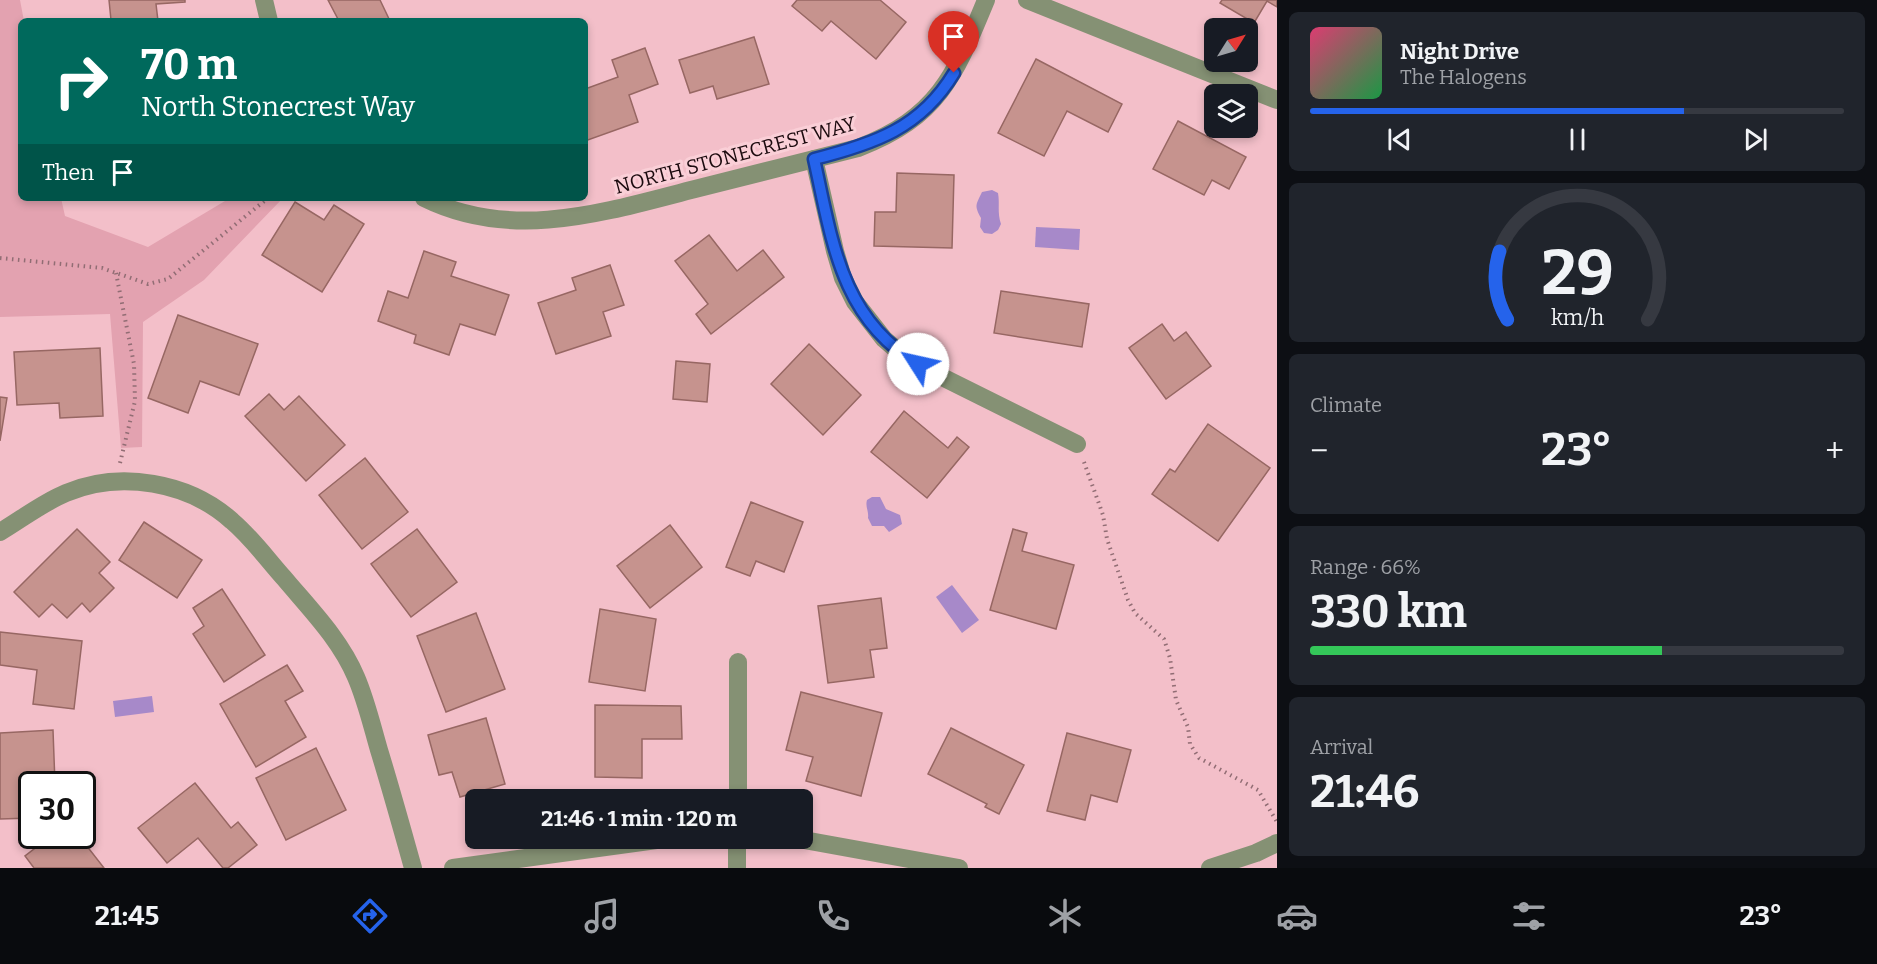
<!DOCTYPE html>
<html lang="en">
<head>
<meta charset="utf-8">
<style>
  body { margin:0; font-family:Bitter,serif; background:#20242c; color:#f1f3f6; height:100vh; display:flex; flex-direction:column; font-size:22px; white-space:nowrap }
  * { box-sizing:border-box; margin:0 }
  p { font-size:20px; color:#9ea1a6 }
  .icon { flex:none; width:33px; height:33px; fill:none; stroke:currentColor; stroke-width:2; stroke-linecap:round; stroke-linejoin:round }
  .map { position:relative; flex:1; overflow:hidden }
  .drawer { display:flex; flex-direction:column; gap:12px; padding:12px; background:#0d0f14; width:600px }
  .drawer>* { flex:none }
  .banner { position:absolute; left:18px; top:18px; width:570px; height:183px; border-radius:9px; box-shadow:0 3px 9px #0003; background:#00695c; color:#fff; overflow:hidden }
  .needle { width:39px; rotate:53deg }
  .buttons { position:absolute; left:1204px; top:18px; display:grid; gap:12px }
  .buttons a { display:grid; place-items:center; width:54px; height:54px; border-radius:9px; background:#171b24; box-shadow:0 3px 9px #0003; font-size:30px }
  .speed { position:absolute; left:18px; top:771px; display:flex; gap:12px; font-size:30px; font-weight:700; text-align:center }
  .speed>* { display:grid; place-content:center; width:78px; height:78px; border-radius:50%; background:#171b24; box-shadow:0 3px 9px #0003; line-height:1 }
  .speed .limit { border:3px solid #111; border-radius:9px; background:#fff; color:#111 }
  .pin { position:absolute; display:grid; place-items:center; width:51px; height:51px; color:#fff; margin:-62px -26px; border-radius:50% 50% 50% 0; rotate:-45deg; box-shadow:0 0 6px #0007 }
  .pin .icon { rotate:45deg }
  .me { position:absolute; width:66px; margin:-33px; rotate:305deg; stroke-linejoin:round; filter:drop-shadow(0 0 4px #0008) }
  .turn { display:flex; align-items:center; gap:21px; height:126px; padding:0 24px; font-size:27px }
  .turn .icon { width:78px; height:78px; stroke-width:2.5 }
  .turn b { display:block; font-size:42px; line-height:51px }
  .then { display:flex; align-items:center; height:57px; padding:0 24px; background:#0003; gap:12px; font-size:22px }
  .big { font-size:45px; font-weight:700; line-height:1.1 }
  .drawer .card { flex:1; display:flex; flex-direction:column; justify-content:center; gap:9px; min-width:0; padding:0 21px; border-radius:9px; background:#20242c }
  .drawer .dial { align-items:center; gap:0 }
  .dial svg { height:156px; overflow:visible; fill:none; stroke:#363941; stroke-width:7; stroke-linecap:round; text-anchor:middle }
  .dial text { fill:#f1f3f6; stroke:none }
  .song { display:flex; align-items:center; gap:18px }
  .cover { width:72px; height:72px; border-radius:9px; background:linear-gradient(135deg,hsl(340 70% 55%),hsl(140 70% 35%)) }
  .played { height:6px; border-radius:3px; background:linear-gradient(90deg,#2563eb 70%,#363941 70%) }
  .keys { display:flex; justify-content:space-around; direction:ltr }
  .heat { display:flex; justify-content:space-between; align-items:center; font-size:33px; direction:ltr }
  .charge { height:9px; border-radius:4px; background:linear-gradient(90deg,#34c759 66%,#363941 0) }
  .trip { position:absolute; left:465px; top:789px; width:348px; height:60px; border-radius:9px; background:#171b24; box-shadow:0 3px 9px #0003; font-weight:700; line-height:60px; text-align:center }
  .tab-bar { display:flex; height:96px; justify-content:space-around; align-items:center; background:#090b0e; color:#9ea1a6 }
  .tab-bar .icon { width:42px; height:42px }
  .tab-bar .active { color:#2563eb }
  .tab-bar b { font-size:27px; color:#f1f3f6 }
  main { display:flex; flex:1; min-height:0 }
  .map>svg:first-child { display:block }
  .green { fill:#e3a2b0 }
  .water { fill:#a789c9 }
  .building { fill:#c6938e; stroke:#976763; stroke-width:1.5 }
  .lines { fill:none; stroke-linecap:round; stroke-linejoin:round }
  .path { stroke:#916d74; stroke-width:4; stroke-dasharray:1.5 4.5; stroke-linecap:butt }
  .minor { stroke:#859174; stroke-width:18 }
  .route-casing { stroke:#184099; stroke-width:15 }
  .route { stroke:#2563eb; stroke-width:10 }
  .labels { text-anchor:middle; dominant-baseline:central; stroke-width:6; stroke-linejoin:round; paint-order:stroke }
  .street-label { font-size:20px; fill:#1b0a0e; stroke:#facfd7 }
</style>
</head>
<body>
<main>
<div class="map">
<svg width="1277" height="868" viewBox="0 0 1277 868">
  <rect width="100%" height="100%" fill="#f3bfc9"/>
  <!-- green -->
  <polygon class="green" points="0,0 20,0 24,21 21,21 21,198 61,198 65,216 148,247 230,198 283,198 204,280 143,322 142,447 121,448 110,314 0,317"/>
  <!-- water -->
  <g class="water">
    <path d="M992 190 998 193C1000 204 997 212 1001 224L998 230 992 234 984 233 980 227 981 218C974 205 976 205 982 192Z"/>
    <polygon points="1036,227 1080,229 1079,250 1035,247"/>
    <path d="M872 497H880L886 509 900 515 902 524 889 532 884 526H872L868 518C869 511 865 507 867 500Z"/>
    <polygon points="952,585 979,620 962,633 936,597"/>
    <polygon points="152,696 154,712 115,717 113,701"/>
  </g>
  <!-- building -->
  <g class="building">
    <polygon points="109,0 185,0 185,2 156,4 158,21 100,21 111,20"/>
    <polygon points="328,0 380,0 390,21 339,21"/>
    <polygon points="797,0 880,0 906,22 876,59 831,21 822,31 792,6"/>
    <polygon points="1222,0 1277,0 1277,7 1267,1 1254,23 1220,3"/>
    <polygon points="754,37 769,84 717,99 713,86 690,93 679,60"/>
    <polygon points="645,48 658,84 629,95 638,122 585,141 585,89 618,77 612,60"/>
    <polygon points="1036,59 1122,104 1108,132 1067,111 1044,156 998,133"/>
    <polygon points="1178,121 1246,157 1229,189 1212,180 1204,195 1153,169"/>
    <polygon points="897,173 954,175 952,248 874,246 875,212 896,212"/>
    <polygon points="295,202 324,220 334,205 364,224 322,292 262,255"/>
    <polygon points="709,235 737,271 763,250 784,277 711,334 696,314 708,304 675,261"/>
    <polygon points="424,251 456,262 451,276 509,295 495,335 460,324 449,355 414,343 416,335 378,321 388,291 408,298"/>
    <polygon points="610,265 624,305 603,312 611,336 556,354 538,303 576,290 572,278"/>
    <polygon points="1001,291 1089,304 1082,347 994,333"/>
    <polygon points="178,315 258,344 239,395 200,381 188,413 148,398"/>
    <polygon points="1162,324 1174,341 1186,332 1211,366 1166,399 1129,348"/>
    <polygon points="809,344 861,395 823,435 771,384"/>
    <polygon points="100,348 103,416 60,418 59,403 17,405 14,352"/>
    <polygon points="676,361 710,364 707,402 673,399"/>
    <polygon points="269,394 284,410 299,396 345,445 306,481 245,416"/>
    <polygon points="0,397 7,398 0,441"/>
    <polygon points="904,411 948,448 957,437 969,447 927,498 871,452"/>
    <polygon points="1208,424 1270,468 1218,541 1152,494 1170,469 1175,472"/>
    <polygon points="365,458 408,512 362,549 319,495"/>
    <polygon points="751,502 803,522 784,572 756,561 750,576 726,567"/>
    <polygon points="144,522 202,560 177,598 119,560"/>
    <polygon points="670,525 702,567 650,608 617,566"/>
    <polygon points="77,529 110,562 99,573 114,588 90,612 82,603 67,618 52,604 39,617 14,592"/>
    <polygon points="417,529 457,582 411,617 371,564"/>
    <polygon points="1013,529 1027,533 1022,551 1074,565 1056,629 990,610"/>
    <polygon points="222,589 265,655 224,682 193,634 204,626 193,608"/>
    <polygon points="881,598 887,648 870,650 874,677 828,683 818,606"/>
    <polygon points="600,609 656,619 645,691 589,682"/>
    <polygon points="476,613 505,689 446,712 417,636"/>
    <polygon points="0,632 82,641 74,709 33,704 37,670 0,665"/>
    <polygon points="287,665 303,691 285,701 306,737 256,767 220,704"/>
    <polygon points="801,692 882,713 861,796 806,781 813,757 786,750"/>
    <polygon points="595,705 681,706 682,739 642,739 642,778 595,777"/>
    <polygon points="486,718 505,784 460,797 452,772 439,775 428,735"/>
    <polygon points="951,728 1024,765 999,814 985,807 987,804 928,774"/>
    <polygon points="53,730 55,784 32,784 32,818 0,819 0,733"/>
    <polygon points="1067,733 1131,750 1117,802 1091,795 1085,820 1047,811"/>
    <polygon points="316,748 346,810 286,840 256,778"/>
    <polygon points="195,783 231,828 238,822 257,845 228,868 223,868 198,838 167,863 138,828"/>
    <polygon points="51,836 79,836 104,868 34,868 25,856"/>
  </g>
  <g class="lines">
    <!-- path -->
    <g class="path">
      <polyline points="0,258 102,268 148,284 168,279 268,198"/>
      <polyline points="116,273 134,364 135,401 120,463"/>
      <polyline points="1084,462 1103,515 1107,539 1128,600 1135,613 1164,639 1170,658 1176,700 1188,727 1190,744 1199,758 1258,790 1277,822"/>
    </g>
    <!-- minor -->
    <g class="minor">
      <polyline points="264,0 269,21"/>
      <polyline points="1027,0 1277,100"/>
      <polyline points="814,159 835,251 843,278 855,302 884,339 905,357 930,371 1077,444"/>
      <path d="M424 198C513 242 605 212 695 189 749 175 804 162 858 148 939 117 955 75 986 0"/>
      <path d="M0 532C22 519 42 503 66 493 120 470 189 482 232 521 252 538 267 559 284 578 310 609 340 639 356 677 366 700 372 726 379 750 391 789 402 829 413 868"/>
      <polyline points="738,800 738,662"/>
      <polyline points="793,838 959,868"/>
      <polyline points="453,868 671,838"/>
      <polyline points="737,868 737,838"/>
      <polyline points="1210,868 1256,853 1277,843"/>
    </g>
  </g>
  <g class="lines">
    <defs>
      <path id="route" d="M918 364C840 318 832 239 814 159 874 144 921 128 954 73"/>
    </defs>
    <!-- route casing -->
    <use href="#route" class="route-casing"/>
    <!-- route -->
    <use href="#route" class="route"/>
  </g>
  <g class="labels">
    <!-- street labels -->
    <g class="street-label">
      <text transform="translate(735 155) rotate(-15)">NORTH STONECREST WAY</text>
    </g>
  </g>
</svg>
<div class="buttons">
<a><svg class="needle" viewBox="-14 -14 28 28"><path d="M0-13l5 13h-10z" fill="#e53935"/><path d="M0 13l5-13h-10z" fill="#9ea1a6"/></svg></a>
<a><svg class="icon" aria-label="layers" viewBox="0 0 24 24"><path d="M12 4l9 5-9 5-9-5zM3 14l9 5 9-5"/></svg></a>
</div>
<div class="speed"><div class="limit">30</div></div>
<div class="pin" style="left:954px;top:73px;background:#d93025"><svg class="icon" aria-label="arrive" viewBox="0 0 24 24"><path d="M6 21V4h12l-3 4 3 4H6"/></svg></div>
<svg class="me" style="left:918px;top:364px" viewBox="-20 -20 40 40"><circle r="19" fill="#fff"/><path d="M0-13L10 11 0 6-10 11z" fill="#2563eb"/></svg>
<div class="trip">21:46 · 1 min · 120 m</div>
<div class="banner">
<div class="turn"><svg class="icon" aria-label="right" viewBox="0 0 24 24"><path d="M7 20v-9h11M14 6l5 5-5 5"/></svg><div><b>70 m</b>North Stonecrest Way</div></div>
<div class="then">Then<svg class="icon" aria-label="arrive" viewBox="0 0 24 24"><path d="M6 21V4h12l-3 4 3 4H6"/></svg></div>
</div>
</div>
<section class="drawer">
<div class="card">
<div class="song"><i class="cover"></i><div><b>Night Drive</b><p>The Halogens</p></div></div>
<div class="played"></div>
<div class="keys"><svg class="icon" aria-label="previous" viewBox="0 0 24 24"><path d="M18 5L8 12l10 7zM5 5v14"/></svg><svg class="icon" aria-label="pause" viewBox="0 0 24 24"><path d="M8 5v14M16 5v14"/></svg><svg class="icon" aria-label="next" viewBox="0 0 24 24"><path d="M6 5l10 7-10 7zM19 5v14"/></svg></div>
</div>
<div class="card dial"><svg viewBox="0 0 100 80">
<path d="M14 69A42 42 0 1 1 86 69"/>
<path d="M14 69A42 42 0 0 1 10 34" stroke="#2563eb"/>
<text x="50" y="56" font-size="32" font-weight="700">29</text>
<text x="50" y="72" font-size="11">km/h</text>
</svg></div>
<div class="card"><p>Climate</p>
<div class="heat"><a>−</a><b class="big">23°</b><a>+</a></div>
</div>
<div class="card"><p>Range · 66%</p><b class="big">330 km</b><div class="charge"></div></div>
<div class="card"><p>Arrival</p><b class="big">21:46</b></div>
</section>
</main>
<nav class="tab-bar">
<b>21:45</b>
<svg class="icon active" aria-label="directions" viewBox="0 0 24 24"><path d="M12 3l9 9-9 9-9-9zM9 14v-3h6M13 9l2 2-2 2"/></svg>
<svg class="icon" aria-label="music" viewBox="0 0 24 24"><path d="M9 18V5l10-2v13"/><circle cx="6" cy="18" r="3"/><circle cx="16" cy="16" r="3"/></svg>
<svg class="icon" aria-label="phone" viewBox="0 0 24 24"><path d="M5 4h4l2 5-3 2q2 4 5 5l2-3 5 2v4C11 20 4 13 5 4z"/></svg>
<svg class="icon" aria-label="climate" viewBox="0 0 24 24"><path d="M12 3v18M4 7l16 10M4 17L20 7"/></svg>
<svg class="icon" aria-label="car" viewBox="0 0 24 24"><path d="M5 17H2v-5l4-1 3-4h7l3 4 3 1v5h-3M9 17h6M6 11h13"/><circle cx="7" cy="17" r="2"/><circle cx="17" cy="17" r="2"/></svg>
<svg class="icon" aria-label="filters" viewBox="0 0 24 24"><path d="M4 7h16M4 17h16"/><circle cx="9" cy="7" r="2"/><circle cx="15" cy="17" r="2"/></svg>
<b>23°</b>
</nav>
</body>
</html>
